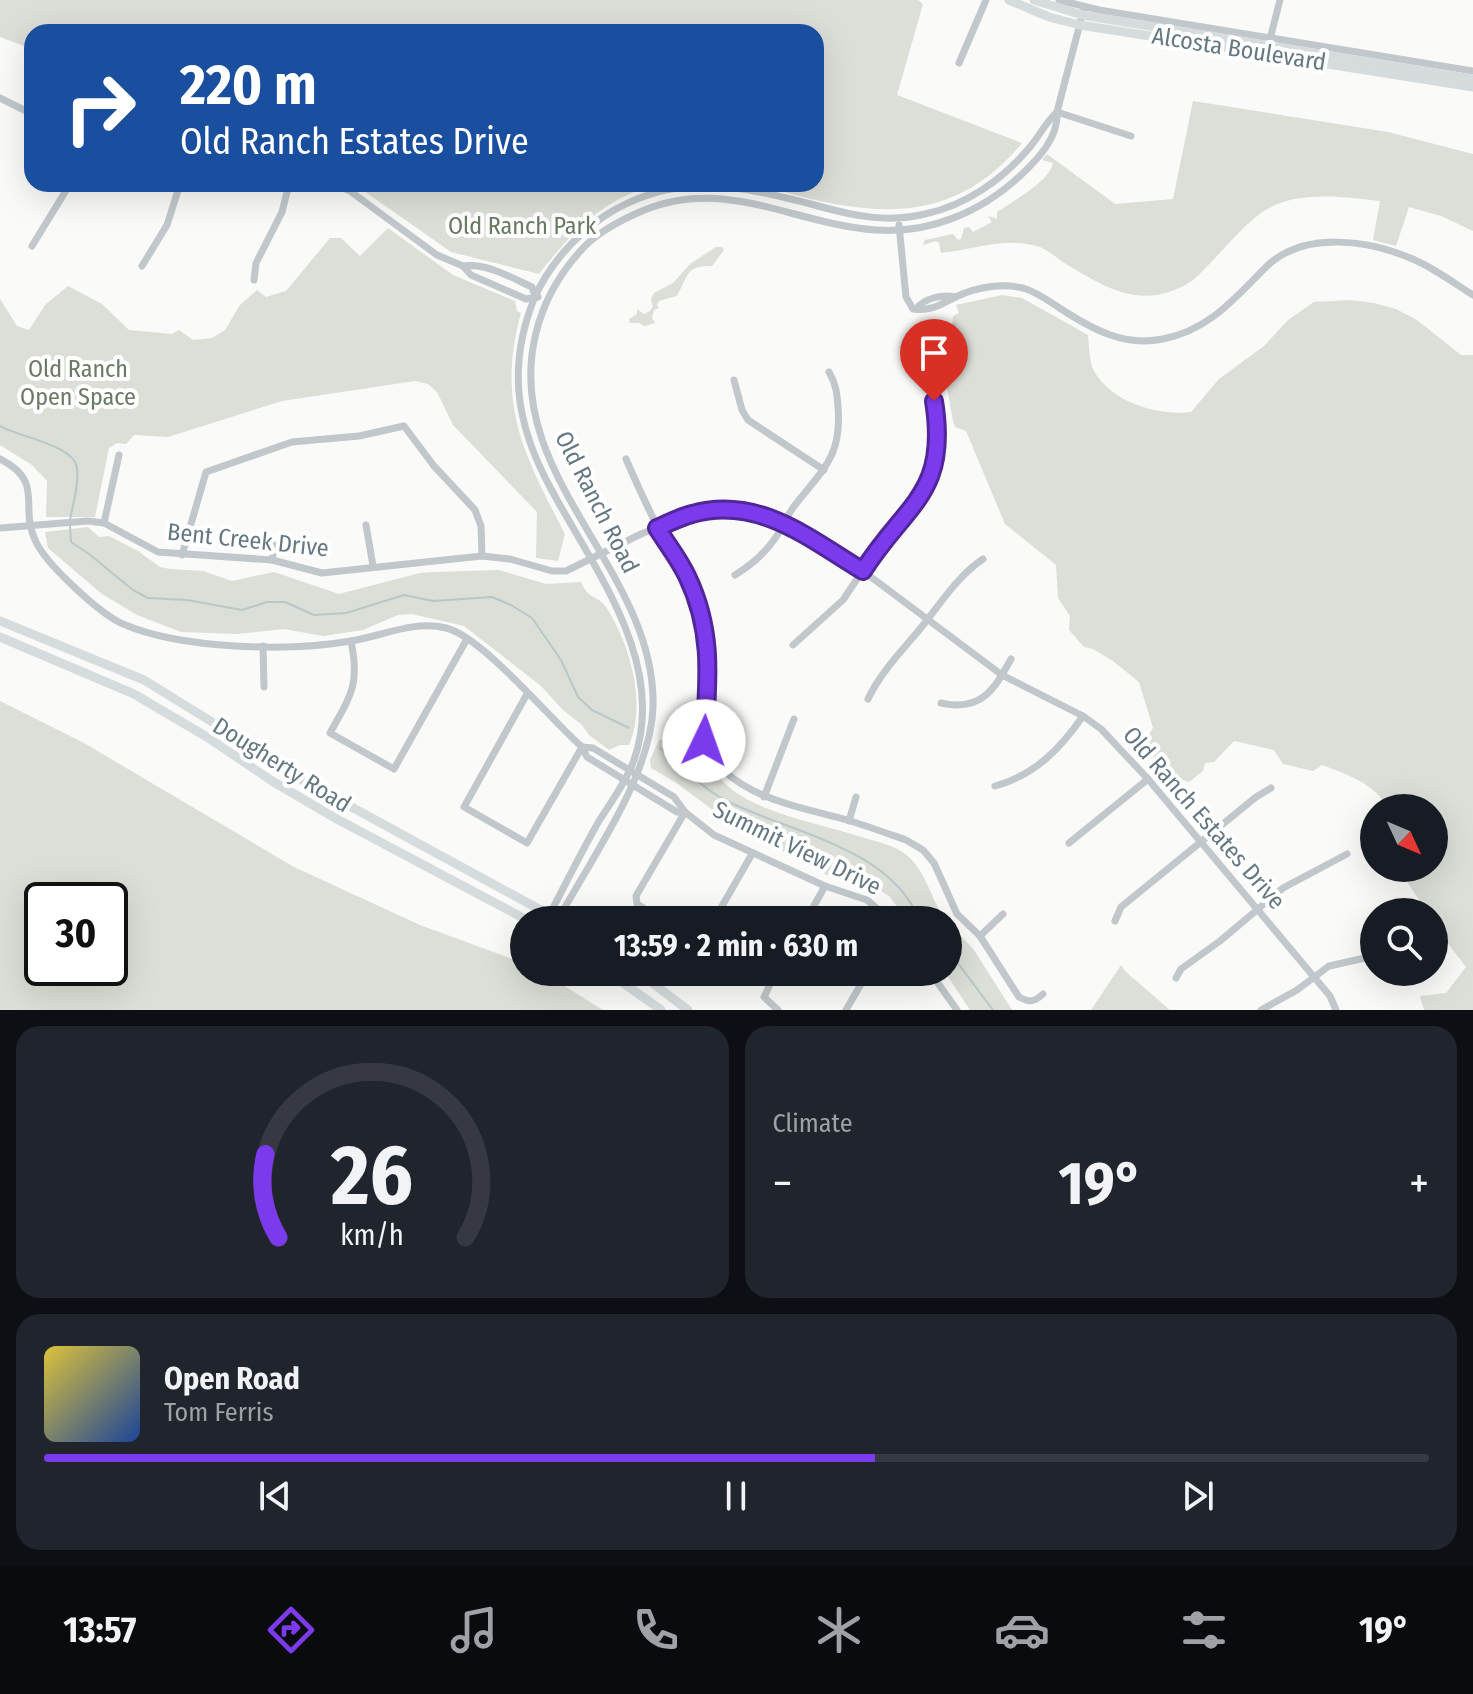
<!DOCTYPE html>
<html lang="en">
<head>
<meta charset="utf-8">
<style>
  body { margin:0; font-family:"Fira Sans Condensed",sans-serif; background:#20242c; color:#f1f3f6; height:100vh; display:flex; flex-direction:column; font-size:30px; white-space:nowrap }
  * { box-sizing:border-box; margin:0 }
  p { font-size:26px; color:#9ea1a6 }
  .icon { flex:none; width:44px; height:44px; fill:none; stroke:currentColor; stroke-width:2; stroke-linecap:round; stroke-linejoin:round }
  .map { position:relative; height:1010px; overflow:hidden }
  .panel { display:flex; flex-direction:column; gap:16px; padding:16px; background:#0d0f14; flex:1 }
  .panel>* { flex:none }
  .banner { position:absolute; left:24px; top:24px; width:800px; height:168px; border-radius:24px; box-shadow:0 8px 32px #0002; background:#1a4fa0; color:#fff; overflow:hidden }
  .needle { width:52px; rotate:134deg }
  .controls { position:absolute; left:1360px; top:794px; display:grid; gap:16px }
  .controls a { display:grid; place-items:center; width:88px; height:88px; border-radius:50%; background:#171b24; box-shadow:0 8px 32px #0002; font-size:40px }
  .speed { position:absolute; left:24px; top:882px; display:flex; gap:16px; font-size:40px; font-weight:700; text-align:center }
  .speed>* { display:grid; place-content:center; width:104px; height:104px; border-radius:50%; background:#171b24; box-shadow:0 8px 32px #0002; line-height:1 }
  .speed .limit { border:4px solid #111; border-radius:12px; background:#fff; color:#111 }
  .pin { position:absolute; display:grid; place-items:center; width:68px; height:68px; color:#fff; margin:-82px -34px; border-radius:50% 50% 50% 0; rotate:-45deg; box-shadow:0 0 8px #0007 }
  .pin .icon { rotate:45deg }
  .me { position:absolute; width:88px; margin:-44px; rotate:3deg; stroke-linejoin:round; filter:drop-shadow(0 0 6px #0008) }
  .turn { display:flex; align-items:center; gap:28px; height:168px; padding:0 24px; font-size:36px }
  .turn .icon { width:104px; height:104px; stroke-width:2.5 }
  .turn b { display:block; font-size:56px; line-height:68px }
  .big { font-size:60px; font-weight:700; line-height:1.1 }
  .panel .card { flex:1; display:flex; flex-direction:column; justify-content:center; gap:12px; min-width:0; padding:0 28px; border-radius:24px; background:#20242c }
  .panel .dial { align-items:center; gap:0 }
  .dial svg { height:208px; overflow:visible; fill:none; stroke:#363941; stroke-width:7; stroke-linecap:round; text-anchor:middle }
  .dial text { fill:#f1f3f6; stroke:none }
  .song { display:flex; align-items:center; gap:24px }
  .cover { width:96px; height:96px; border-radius:12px; background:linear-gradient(135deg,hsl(50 70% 55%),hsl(220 70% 35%)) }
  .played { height:8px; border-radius:4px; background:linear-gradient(90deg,#7c3aed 60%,#363941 60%) }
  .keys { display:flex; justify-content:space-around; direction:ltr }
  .heat { display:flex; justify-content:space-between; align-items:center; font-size:44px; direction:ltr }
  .panel .tiles { flex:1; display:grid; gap:16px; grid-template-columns:1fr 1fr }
  .card:last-child { grid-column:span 2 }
  .trip { position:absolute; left:510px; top:906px; width:452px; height:80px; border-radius:40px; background:#171b24; box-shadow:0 8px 32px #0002; font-weight:700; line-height:80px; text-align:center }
  .dock { display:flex; height:128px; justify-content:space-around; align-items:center; background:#090b0e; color:#9ea1a6 }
  .dock .icon { width:56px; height:56px }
  .dock .current { color:#7c3aed }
  .dock b { font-size:36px; color:#f1f3f6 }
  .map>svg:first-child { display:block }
  .green { fill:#dbdfd7; fill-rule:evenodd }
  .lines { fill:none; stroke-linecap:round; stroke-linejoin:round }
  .stream { stroke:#b9c7ca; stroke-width:2 }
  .minor { stroke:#c1c7ca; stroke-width:7 }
  .major { stroke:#d6dcde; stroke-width:9 }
  .route-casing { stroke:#51269a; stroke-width:20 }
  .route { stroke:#7c3aed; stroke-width:14 }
  .labels { text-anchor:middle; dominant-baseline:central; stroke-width:8; stroke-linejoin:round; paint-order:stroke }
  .street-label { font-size:24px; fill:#667982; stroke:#fff }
  .park-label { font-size:24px; fill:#6b7a65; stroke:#fff }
</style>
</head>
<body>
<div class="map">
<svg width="1473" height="1010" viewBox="0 0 1473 1010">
  <rect width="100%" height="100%" fill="#fafaf8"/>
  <!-- green -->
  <g class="green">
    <path d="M0 0H918L923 4 897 95 1022 143C947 234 857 214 757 184H816V32H32V49L0 37Z"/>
    <path d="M1193 101 1388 132 1473 154V231L1441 216 1409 207 1396 246 1373 240 1380 201C1344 197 1296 190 1264 211 1240 227 1215 261 1192 281 1144 311 1109 290 1066 264 1058 259 1049 251 1040 247 1008 236 972 250 941 253L939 243 936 241 923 245 925 240 953 234 958 240 961 239 964 228 969 227 973 232 992 222 988 216 997 219V212C1013 201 1050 181 1053 163L1042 160 1047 154 1115 204 1173 199Z"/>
    <path d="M354 184H659C604 197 572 232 539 274L451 252Z"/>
    <path d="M388 228 453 275 515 301 517 311 521 313C496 404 524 455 565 534L558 561 536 558 537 512 453 425 437 392 428 384 415 381 282 401 168 437 134 435 126 444 117 443 109 448 95 517H46L47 481 32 465 0 445V299L17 326 29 330 45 305 68 286 102 304 129 330 172 334 179 330 193 340 212 338 225 330 240 305 257 290 266 297 286 291 330 238H341L360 256Z"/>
    <path d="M716 247H722L724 250 712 266C686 265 688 276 677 296L659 301 657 305 659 308 654 310 652 318 655 323 644 326 639 323H630L629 319 637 314V309L644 314 650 311 653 306 651 299 654 293 673 283 690 264Z"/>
    <path d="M1002 295 1022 298 1088 335C1089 346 1089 363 1095 373 1114 403 1158 416 1191 412L1219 379 1264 346 1288 320 1314 302 1351 300 1374 303 1396 309 1417 320 1461 355H1473V1010H1424L1420 996 1446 993 1466 967 1443 937 1434 931V912H1427L1398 868H1434V808H1387C1378 785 1344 773 1322 765L1313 771 1283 764 1274 750 1234 741 1214 762 1205 763 1203 771 1189 782 1166 775 1157 760 1141 747 1153 728 1139 682 1113 661 1093 649 1084 647 1069 630 1070 616 1058 598 1056 565 1005 524 966 431 955 427 953 421 941 354 960 347 962 344 951 337 953 316 959 313 956 305Z"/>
    <path d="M88 527 99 537 109 536 138 551 160 567 170 569 203 571 232 581 274 572 339 594 420 573 435 572 499 570 546 584 581 582C589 601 597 594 606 607 630 644 647 703 629 745H620L609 750 589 735 582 725 563 710 541 686 464 626 412 614 398 615 363 630 323 636 284 629 238 634 181 632 137 615 102 594 48 548 45 532Z"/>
    <path d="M0 701 84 743 294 867 420 925 524 963V972H542L603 1010H0ZM42 900H110V968H42Z"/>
    <path d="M673 738C701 752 716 781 743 797 775 816 828 826 865 838 881 843 897 846 909 857 929 877 930 899 946 920H907L889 896 877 889 865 883 834 879 775 847 744 833 675 782 651 768 650 760 659 740Z"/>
    <polygon points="948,922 974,950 1012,1010 970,1010 945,972 948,972"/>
    <polygon points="1121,965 1126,972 1170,1010 1091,1010"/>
  </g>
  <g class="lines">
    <!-- stream -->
    <g class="stream">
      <path d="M0 426C19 437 74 445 77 468 79 485 73 504 70 520"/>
      <polyline points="70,526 71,542 89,554 133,590 148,598 187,600 242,610 267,602 285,602 314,615 346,613 404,595 433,601 492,597 511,605 532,618 561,660 578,697 592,710 629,728"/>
      <path d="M660 748C681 765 702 789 727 801 788 832 892 848 919 920"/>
      <polyline points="948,950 993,1010"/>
    </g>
    <!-- minor -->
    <g class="minor">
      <polyline points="1059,0 1099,10 1473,71"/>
      <polyline points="1270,39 1280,0"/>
      <polyline points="959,63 986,0"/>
      <polyline points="0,98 32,114"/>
      <polyline points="1057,112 1131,136"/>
      <polyline points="334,184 350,191 437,255 463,266 471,275 526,299 538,297"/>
      <path d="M899 225 906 297 913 309C932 312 942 303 958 296 977 287 1002 283 1023 288 1037 292 1049 301 1061 309 1092 329 1124 347 1163 339 1209 330 1234 299 1266 267 1304 230 1370 240 1415 260 1435 269 1454 283 1473 295"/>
      <polyline points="32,246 70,184"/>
      <polyline points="142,266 167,225 180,184"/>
      <path d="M463 266C487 263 510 277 532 287L535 296"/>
      <polyline points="254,280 256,263 282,212 289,184"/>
      <path d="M916 309C924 298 943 294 955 297"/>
      <polyline points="734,380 742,410 748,420 824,470"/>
      <path d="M0 459C46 482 18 506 36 542 47 565 100 614 123 624 181 649 288 652 351 641 382 636 414 620 446 628 483 637 550 719 582 747L587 757 677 812H685"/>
      <path d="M626 459C636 482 646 504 657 526 676 564 702 594 707 637 711 671 706 707 704 741 725 796 798 806 847 820 867 826 886 833 906 840L923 850 934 863 957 914 980 936 1019 997C1030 1003 1034 1002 1043 994"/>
      <polyline points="104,523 119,455"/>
      <polyline points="366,525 373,566"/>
      <polyline points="0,528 88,521 104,523 158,552 272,560 322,573 482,556 510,559 552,571 566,571 641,534 694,513 726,510 757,512 783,523 863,571 1002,675 1083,716 1101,729 1148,779 1330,996 1336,1010"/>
      <polyline points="182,555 206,472 292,442 359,436 404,426 434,466 475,510 481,526 482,556"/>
      <polyline points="272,560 275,545"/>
      <path d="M735 575C750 566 766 552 776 537 783 527 787 515 795 505 823 469 842 457 838 407 837 393 836 384 829 372"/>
      <path d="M351 641C360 685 351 695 330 733L394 769 467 639"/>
      <polyline points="793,645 843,600 881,543 921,498 932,474 937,447 937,421 923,334"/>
      <polyline points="263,646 264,687"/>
      <polyline points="527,694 464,807 527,843 582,747"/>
      <path d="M868 699C881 671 905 648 924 624 942 601 959 575 983 559"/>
      <path d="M941 703C981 712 994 690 1011 659"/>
      <polyline points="582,747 593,748 674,797 685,812 714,835 825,886 867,900 890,920"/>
      <path d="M995 786C1035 775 1060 749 1083 716"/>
      <polyline points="764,797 794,719"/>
      <polyline points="849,821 856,797"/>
      <polyline points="1069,843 1148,779"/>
      <path d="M552 916 564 909C596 852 651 773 653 707 657 570 500 475 536 333 544 300 561 271 585 246 599 232 616 223 633 215 720 172 790 224 876 230 929 234 982 212 1021 175 1038 159 1059 137 1057 112L1084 8"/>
      <path d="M552 916 554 906C569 877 583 849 599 821 611 802 626 782 634 760 668 663 594 569 551 489 516 425 507 367 534 299 548 266 574 237 603 217 675 169 741 186 818 206 854 216 888 223 925 214 967 205 1003 179 1030 147 1040 135 1046 122 1057 112"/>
      <polyline points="661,920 637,904 636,896 685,812"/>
      <polyline points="714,920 752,854"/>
      <polyline points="806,920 825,886"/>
      <polyline points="1115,921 1121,907 1256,797 1271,788"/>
      <polyline points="980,936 1003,914"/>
      <polyline points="776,972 764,997 778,1010"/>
      <polyline points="930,972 957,1010"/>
      <polyline points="1176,978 1181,969 1220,941 1283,888 1347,854"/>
      <polyline points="846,1010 868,972"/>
      <polyline points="1261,1010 1297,990 1329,966 1374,956"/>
    </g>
    <!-- major -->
    <g class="major">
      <polyline points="1009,0 1049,17 1080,25 1473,87"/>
      <polyline points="1034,0 1082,15 1473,79"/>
      <polyline points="0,621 144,680 217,725 280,768 559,920"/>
      <polyline points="0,637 134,694 207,737 272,781 335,818 527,920"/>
      <polyline points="608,972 661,1010"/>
      <polyline points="638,972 688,1010"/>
    </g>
  </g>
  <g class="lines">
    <defs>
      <path id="route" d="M704 741C708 681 714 632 687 576 679 559 667 544 657 528 669 523 680 517 692 514 758 495 810 539 863 571 906 503 949 494 934 401"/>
    </defs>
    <!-- route casing -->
    <use href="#route" class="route-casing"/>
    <!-- route -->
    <use href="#route" class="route"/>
  </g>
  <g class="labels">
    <!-- street labels -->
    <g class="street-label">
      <text transform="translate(1239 49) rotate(9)">Alcosta Boulevard</text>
      <text transform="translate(597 502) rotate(63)">Old Ranch Road</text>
      <text transform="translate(248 540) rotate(6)">Bent Creek Drive</text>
      <text transform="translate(282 765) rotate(32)">Dougherty Road</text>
      <text transform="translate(1204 818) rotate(49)">Old Ranch Estates Drive</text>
      <text transform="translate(797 848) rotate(26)">Summit View Drive</text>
    </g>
    <!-- park labels -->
    <g class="park-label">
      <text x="522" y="226">Old Ranch Park</text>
      <text x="78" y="369">Old Ranch<tspan x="78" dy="28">Open Space</tspan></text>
    </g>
  </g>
</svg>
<div class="controls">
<a><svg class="needle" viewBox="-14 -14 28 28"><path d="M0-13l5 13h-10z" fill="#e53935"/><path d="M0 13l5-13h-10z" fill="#9ea1a6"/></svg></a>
<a><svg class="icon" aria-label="search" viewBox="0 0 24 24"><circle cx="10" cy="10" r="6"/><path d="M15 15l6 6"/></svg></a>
</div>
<div class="speed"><div class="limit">30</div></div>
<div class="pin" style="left:934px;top:401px;background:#d93025"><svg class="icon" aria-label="arrive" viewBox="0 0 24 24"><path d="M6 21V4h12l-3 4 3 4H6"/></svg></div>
<svg class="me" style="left:704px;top:741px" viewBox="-20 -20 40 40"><circle r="19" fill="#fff"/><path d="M0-13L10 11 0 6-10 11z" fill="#7c3aed"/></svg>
<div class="trip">13:59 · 2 min · 630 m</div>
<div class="banner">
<div class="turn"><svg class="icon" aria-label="right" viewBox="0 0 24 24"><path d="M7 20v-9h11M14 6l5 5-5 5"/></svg><div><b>220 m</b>Old Ranch Estates Drive</div></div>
</div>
</div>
<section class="panel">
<div class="tiles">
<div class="card dial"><svg viewBox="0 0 100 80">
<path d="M14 69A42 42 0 1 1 86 69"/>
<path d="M14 69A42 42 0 0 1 9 37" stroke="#7c3aed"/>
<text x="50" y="56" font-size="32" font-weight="700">26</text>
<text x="50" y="72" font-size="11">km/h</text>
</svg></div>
<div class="card"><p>Climate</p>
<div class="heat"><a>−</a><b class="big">19°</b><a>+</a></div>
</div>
<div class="card">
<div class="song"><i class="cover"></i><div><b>Open Road</b><p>Tom Ferris</p></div></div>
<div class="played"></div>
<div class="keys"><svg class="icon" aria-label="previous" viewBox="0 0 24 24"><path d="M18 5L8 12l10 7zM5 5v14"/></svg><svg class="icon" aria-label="pause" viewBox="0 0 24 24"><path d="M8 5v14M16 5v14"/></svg><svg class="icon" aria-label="next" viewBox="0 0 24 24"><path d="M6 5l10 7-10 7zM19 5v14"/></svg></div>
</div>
</div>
</section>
<nav class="dock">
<b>13:57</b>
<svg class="icon current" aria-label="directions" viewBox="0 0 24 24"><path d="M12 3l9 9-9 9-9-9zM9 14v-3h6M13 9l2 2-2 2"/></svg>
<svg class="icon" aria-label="music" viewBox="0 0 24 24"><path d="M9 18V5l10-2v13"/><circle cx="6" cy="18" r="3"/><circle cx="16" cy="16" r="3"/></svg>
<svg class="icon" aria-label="phone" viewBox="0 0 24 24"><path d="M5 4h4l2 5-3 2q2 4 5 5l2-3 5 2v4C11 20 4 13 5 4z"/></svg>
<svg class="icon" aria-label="climate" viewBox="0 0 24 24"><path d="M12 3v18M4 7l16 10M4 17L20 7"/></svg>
<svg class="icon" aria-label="car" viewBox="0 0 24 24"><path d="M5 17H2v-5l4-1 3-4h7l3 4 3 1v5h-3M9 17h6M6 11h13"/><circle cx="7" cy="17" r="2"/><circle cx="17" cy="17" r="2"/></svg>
<svg class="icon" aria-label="filters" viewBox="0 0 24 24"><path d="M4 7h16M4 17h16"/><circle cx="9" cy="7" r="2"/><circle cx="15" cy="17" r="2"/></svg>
<b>19°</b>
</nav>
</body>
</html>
